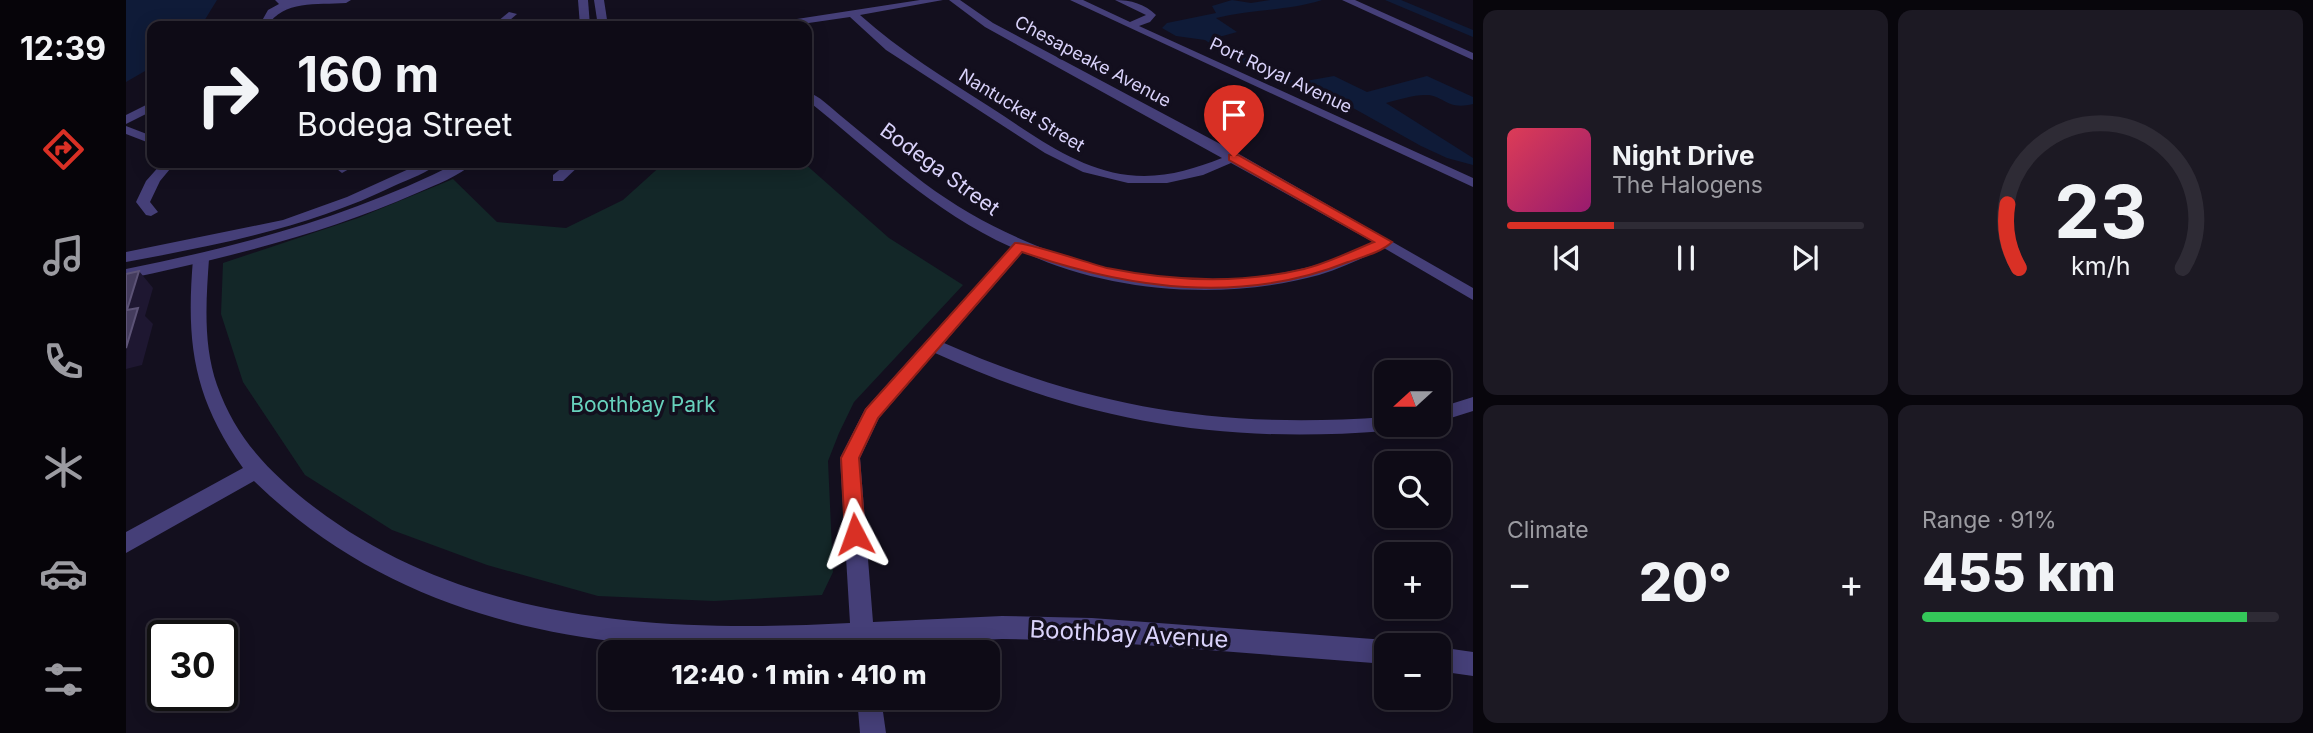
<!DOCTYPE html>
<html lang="en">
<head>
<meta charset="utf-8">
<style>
  body { margin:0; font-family:Inter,sans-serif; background:#1c1923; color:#f1f3f6; height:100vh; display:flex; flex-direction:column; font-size:26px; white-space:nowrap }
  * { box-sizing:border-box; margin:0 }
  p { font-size:23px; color:#9b9ba1 }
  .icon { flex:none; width:38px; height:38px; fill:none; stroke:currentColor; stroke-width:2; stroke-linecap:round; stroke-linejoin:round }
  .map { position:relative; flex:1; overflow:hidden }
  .panel { display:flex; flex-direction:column; gap:10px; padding:10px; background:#08060c; width:840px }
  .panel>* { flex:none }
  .hud { position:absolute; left:21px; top:21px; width:665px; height:147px; border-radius:14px; box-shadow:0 4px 18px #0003,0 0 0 2px #2e2b35; background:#0e0b16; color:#f1f3f6; overflow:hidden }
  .needle { width:46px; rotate:249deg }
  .controls { position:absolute; left:1248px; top:360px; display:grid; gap:14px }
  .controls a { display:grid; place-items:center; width:77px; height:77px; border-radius:14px; background:#0e0b16; box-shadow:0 4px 18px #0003,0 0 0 2px #2e2b35; font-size:35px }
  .speed { position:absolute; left:21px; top:620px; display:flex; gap:14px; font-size:35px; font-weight:700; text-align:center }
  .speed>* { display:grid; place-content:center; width:91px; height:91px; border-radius:50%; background:#0e0b16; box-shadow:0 4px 18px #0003,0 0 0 2px #2e2b35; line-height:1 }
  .speed .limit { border:4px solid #111; border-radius:10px; background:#fff; color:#111 }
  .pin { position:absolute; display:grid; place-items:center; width:60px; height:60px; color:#fff; margin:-72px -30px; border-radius:50% 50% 50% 0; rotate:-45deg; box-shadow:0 0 7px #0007 }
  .pin .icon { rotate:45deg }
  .me { position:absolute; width:77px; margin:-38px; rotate:356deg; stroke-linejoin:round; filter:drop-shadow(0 0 5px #0008) }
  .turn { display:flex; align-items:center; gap:24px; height:147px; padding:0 35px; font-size:32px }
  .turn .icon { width:91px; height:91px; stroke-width:2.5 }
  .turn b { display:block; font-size:49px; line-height:60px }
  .big { font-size:52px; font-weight:800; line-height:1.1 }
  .panel .tile { flex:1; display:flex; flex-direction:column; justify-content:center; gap:10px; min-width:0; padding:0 24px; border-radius:14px; background:#1c1923 }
  .panel .dial { align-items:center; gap:0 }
  .dial svg { height:182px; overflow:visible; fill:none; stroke:#2e2b35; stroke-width:7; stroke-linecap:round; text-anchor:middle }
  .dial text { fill:#f1f3f6; stroke:none }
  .song { display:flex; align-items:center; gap:21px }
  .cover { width:84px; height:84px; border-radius:10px; background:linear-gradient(135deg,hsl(350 70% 55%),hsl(320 70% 35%)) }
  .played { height:7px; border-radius:4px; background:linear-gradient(90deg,#d93025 30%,#2e2b35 30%) }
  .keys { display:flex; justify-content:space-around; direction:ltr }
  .heat { display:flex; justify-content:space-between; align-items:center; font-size:38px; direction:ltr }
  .charge { height:10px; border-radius:5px; background:linear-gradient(90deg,#34c759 91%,#2e2b35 0) }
  .panel .tiles { flex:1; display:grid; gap:10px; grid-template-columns:repeat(2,1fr) }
  .trip { position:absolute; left:472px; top:640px; width:402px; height:70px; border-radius:14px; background:#0e0b16; box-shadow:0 4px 18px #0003,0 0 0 2px #2e2b35; font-weight:800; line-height:70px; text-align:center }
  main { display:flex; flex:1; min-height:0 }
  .dock { display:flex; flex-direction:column; width:126px; justify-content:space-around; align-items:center; background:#060409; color:#9b9ba1 }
  .dock .icon { width:49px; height:49px }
  .dock .current { color:#d93025 }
  .dock b { font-size:32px; color:#f1f3f6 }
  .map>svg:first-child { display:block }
  .green { fill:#132728 }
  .water { fill:#0f1b38 }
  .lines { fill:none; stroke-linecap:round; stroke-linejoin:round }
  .minor { fill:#453f78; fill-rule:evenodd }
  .tertiary { fill:#453f78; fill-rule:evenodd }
  .shaded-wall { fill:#1e1731 }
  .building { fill:#443c5d; stroke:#5c5376; stroke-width:2 }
  .route { fill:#d93025; stroke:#8d1f18; stroke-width:2 }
  .labels { text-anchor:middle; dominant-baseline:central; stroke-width:7; stroke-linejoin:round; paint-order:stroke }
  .far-street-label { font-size:18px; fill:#d9d2fa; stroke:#130f1e }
  .street-label { font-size:21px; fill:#d9d2fa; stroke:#130f1e }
  .park-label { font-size:21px; fill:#67d1bc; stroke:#130f1e }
  .near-street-label { font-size:24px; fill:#d9d2fa; stroke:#130f1e }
</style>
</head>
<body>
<main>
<nav class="dock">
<b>12:39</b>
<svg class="icon current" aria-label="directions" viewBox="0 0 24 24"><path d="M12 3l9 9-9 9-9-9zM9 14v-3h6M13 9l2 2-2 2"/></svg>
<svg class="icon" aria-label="music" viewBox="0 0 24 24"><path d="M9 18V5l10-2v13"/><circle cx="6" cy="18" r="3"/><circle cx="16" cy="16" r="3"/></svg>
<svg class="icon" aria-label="phone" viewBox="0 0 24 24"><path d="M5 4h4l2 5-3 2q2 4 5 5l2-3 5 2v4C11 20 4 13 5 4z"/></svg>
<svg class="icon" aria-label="climate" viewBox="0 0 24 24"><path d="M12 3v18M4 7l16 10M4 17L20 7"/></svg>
<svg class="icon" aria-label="car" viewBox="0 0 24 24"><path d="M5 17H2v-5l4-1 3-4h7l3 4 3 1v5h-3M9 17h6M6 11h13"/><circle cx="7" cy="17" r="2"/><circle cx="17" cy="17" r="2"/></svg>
<svg class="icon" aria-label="filters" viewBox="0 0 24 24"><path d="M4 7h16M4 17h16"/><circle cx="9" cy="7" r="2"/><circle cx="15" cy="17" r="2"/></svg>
</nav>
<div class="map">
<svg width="1347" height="733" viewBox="0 0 1347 733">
  <rect width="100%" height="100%" fill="#130f1e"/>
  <!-- green -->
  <polygon class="green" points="538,163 678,163 763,238 837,285 728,402 713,433 702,461 707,572 696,595 588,601 472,596 361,565 266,530 179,475 117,382 95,314 97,263 232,218 327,179 371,222 440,228 497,200"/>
  <!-- water -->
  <g class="water">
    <polygon points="0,0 91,0 75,26 26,26 26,67 0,82"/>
    <path d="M1106 0 1125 3 1144 0H1196C1161 11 1126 9 1090 18L1111 32 1093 37 1094 40 1165 80 1174 82 1208 76 1241 92 1301 76 1347 97V104C1320 111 1317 94 1299 95 1287 95 1271 100 1260 103L1347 158V165L1321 158 1295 146 1220 104 1207 93 1160 84 1115 64 1079 40 1050 36 1036 28 1041 23 1090 13 1086 6Z"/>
    <polygon points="1259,0 1275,0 1347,30 1347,37"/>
  </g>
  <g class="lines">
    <!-- minor -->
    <g class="minor">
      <path d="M149 0H225L220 3C190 5 158 0 141 26H133L142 10 153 4Z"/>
      <path d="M794 0H817L734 15C774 51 819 78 864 107 906 134 951 169 1002 175 1036 179 1065 170 1096 158L859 27 823 0H834L867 23 1113 154 1347 288V300L1258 248C1237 258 1216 268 1193 275 1099 301 985 293 897 252L818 343C967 409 1098 429 1260 417V425H1269L1260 431C1095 444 960 422 809 353L753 418 734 458 747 622 876 616 966 618 1260 640 1269 646H1260V664L966 641 876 639 749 645 750 653H726V646C510 658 292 640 128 481L0 553V532L117 468C67 397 60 343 67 259L75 254 83 259C80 301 77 345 91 385 110 439 144 473 188 507 341 624 540 633 724 623L714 458 739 409 885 247C807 212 747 153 681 100V92C693 95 705 108 715 116 742 138 769 161 798 183 906 263 1050 301 1183 267 1206 262 1226 251 1247 242L1105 163 1077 175 1041 183H1002L957 172 919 153 760 50 724 17 662 26H640L645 23Z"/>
      <path d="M944 0H957L1004 22 1020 15 989 0C1005 0 1019 4 1030 15L1024 22 1013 26 1347 178V187Z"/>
      <polygon points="1216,0 1229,0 1347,53 1347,60"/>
      <polygon points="383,12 391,14 377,26 366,26"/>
      <polygon points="26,102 26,111 0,124 0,115"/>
      <polygon points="0,126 26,136 26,144 0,134"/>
      <polygon points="36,163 49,163 34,181 24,202 32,212 25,216 20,215 10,202 20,181"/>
      <polygon points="203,163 217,163 223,169 216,173"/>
      <polygon points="442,163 456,163 437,181 427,181 427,175"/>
      <polygon points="1347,397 1347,411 1312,422 1312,408"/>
      <polygon points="1312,647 1347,652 1347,676 1312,671"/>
      <polygon points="731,698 755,698 760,733 734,733"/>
    </g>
    <!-- tertiary -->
    <g class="tertiary">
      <polygon points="452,0 462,0 464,26 454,26"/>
      <polygon points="468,0 478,0 482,26 472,26"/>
      <path d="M296 163H312C302 173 283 179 270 185 184 227 93 245 0 262V252L157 220 221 197Z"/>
      <path d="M331 163H347C334 176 309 185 291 193 198 234 100 258 0 279V269C115 246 226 216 331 163Z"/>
    </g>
  </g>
  <!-- shaded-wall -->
  <polygon class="shaded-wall" points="13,271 27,288 19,316 27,324 16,365 0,369 1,310"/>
  <!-- building -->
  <polygon class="building" points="13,271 1,310 12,308 0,348 0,274"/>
  <!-- route -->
  <path class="route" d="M1103 155H1112L1266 242C1256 252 1236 257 1222 262 1115 305 1003 289 896 252L752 418 733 458 739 534 736 540 729 542 722 540 719 534 715 458 740 409 889 243C899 241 964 264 981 268 1045 281 1114 284 1178 269 1202 263 1226 251 1248 242L1103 160Z"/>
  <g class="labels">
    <!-- far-street labels -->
    <g class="far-street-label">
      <text transform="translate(967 61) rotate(28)">Chesapeake Avenue</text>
      <text transform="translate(1155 75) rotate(25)">Port Royal Avenue</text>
      <text transform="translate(896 110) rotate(31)">Nantucket Street</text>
    </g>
    <!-- street labels -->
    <g class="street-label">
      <text transform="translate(814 169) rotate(36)">Bodega Street</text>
    </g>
    <!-- park labels -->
    <g class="park-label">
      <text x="517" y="404">Boothbay Park</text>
    </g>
    <!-- near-street labels -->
    <g class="near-street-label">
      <text transform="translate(1003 634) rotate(3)">Boothbay Avenue</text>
    </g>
  </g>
</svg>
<div class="controls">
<a><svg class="needle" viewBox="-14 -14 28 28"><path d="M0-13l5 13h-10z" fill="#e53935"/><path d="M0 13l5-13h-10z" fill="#9b9ba1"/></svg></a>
<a><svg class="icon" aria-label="search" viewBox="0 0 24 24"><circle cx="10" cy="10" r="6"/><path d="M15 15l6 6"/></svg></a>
<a>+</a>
<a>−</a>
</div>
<div class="speed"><div class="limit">30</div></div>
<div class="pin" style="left:1108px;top:157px;background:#d93025"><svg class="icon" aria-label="arrive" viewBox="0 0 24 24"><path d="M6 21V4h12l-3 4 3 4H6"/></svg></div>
<svg class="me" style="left:729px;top:534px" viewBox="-20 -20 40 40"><path d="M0-17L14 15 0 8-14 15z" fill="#d93025" stroke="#fff" stroke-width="4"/></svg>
<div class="trip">12:40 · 1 min · 410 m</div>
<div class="hud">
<div class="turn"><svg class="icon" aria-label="right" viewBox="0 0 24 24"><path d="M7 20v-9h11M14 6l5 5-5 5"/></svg><div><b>160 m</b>Bodega Street</div></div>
</div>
</div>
<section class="panel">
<div class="tiles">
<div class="tile">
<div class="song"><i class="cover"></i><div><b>Night Drive</b><p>The Halogens</p></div></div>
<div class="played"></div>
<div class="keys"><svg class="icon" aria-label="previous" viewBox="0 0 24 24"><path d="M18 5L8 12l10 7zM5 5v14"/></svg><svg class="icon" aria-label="pause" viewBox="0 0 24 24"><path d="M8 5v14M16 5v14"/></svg><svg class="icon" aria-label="next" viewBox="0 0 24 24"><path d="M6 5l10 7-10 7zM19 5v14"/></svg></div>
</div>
<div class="tile dial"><svg viewBox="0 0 100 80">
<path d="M14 69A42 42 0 1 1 86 69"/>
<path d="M14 69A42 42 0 0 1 9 41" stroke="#d93025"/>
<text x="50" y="56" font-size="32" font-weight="700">23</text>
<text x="50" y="72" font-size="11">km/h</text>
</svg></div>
<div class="tile"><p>Climate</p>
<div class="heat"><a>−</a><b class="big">20°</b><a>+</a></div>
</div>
<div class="tile"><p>Range · 91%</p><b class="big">455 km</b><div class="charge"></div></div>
</div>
</section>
</main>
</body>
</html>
